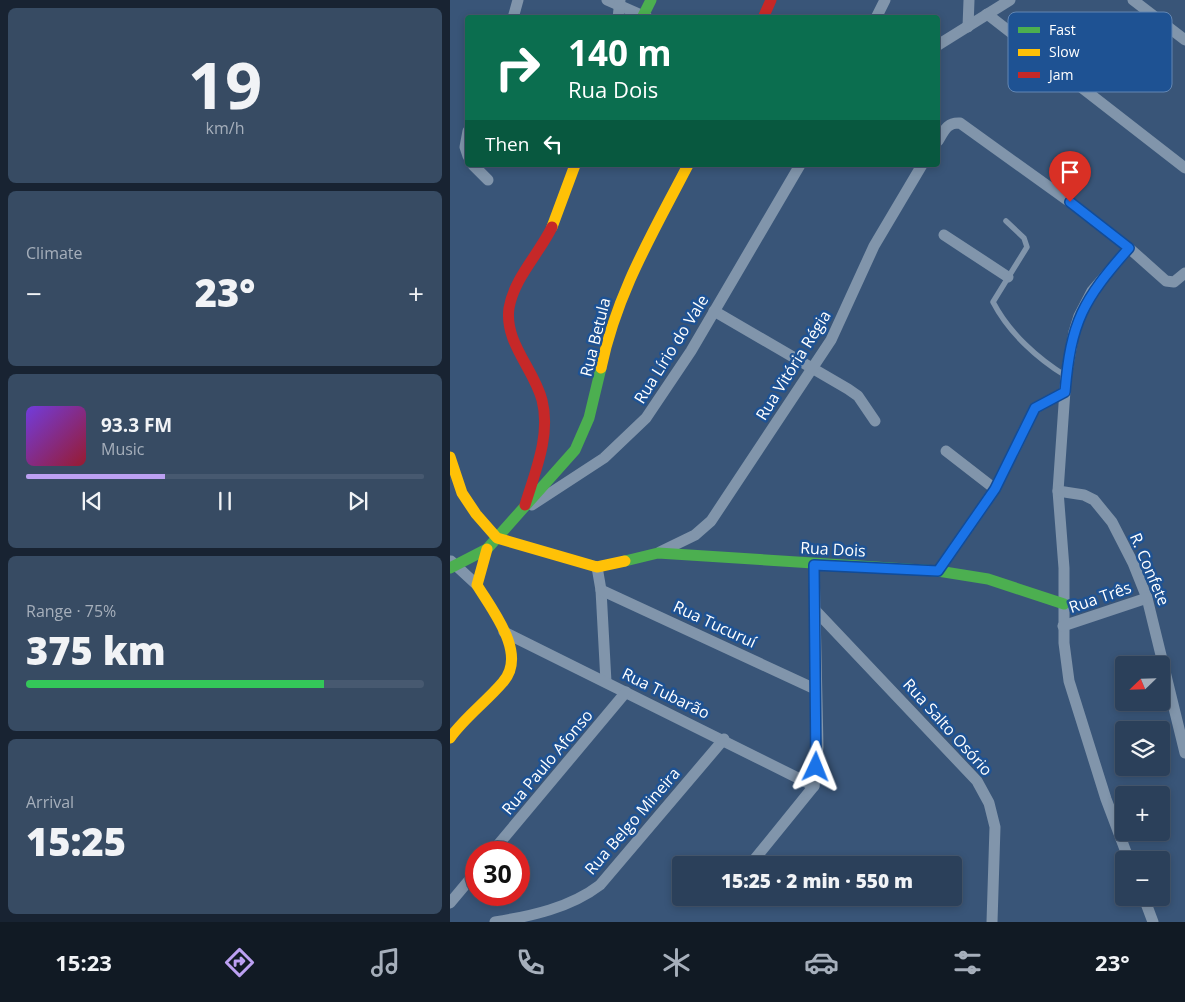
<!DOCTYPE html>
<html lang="en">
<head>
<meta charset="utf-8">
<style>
  body { margin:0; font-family:"Open Sans",sans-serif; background:#374b63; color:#f1f3f6; height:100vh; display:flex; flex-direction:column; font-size:19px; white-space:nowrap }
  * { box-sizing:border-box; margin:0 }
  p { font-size:16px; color:#a6afbb }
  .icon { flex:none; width:28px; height:28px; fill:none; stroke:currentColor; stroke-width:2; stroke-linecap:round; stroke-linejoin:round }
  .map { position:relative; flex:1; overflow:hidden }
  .side { display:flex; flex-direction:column; gap:8px; padding:8px; background:#182332; width:450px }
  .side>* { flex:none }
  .top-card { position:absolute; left:15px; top:15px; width:475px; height:152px; border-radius:5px; box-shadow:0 2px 8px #0003,0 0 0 1px #475970; background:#0b6e4f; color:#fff; overflow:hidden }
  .needle { width:32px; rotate:247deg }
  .buttons { position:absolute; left:665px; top:656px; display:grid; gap:10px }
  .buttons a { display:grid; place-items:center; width:55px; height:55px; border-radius:5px; background:#2b405a; box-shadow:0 2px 8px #0003,0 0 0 1px #475970; font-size:25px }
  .speed { position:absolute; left:15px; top:841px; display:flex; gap:10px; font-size:25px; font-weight:700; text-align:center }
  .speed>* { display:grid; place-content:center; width:65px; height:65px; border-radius:50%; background:#2b405a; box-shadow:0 2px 8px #0003,0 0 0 1px #475970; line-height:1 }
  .speed .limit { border:8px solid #d22; background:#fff; color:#111 }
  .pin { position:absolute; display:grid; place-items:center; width:42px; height:42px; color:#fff; margin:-51px -21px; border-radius:50% 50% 50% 0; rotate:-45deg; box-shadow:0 0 5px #0007 }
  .pin .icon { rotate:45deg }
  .me { position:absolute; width:55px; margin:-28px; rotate:2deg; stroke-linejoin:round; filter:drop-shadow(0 0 4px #0008) }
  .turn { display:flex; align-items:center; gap:18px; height:105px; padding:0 20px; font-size:22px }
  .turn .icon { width:65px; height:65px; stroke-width:2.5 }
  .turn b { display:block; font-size:35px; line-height:42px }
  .then { display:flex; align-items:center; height:48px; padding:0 20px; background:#0003; gap:10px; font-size:19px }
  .big { font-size:38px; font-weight:800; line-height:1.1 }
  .side .card { flex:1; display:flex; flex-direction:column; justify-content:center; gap:8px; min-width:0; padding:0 18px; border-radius:8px; background:#374b63 }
  .side .dial { align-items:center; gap:0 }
  .dial b { font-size:65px; line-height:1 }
  .song { display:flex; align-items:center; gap:15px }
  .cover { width:60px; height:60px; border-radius:8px; background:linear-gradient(135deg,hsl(260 70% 55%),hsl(350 70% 35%)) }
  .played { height:5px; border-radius:2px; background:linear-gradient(90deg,#bca0f2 35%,#475970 35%) }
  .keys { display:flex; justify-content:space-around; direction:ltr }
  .heat { display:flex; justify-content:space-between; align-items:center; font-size:28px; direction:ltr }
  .charge { height:8px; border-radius:4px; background:linear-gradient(90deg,#34c759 75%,#475970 0) }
  .trip { position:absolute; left:222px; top:856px; width:290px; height:50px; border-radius:5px; background:#2b405a; box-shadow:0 2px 8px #0003,0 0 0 1px #475970; font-weight:800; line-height:50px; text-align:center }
  .dock { display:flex; height:80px; justify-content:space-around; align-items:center; background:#111a24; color:#a6afbb }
  .dock .icon { width:35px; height:35px }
  .dock .current { color:#bca0f2 }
  .dock b { font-size:22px; color:#f1f3f6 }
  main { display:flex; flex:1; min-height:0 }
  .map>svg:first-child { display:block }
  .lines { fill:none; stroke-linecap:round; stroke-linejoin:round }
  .lane { stroke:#8195ab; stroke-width:5.5 }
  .street { stroke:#8195ab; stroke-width:11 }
  .fast { stroke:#4caf50; stroke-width:11 }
  .slow { stroke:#ffc107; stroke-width:11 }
  .jam { stroke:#c62828; stroke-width:11 }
  .route-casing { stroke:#114b97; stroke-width:12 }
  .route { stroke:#1a73e8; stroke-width:9 }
  .labels { text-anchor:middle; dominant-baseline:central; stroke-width:5; stroke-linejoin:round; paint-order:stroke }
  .street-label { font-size:16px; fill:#fff; stroke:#1e5293 }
  .key { fill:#1e5293; stroke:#6286b3; stroke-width:1 }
  .key-label { font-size:14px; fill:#fff }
</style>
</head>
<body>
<main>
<section class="side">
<div class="card dial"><b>19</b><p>km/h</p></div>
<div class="card"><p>Climate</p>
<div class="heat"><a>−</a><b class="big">23°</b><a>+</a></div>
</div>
<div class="card">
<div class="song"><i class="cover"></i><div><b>93.3 FM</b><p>Music</p></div></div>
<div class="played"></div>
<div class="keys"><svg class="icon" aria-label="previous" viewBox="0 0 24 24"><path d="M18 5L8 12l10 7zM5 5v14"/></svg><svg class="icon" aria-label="pause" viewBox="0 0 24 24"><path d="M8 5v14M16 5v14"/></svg><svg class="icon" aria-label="next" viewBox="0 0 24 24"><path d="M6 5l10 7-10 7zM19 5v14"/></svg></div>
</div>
<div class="card"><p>Range · 75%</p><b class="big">375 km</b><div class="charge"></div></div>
<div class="card"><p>Arrival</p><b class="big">15:25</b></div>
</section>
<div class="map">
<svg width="735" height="922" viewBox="0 0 735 922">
  <rect width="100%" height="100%" fill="#395578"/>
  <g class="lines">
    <!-- lane -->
    <path class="lane" d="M556 221 574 238 577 247 543 302C559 333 588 359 616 376"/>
    <!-- street -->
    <g class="street">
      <polyline points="157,0 198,18"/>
      <polyline points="683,0 735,40"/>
      <polyline points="537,14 735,168"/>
      <polyline points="63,18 68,0"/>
      <polyline points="168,18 170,0"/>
      <polyline points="426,18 435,0"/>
      <polyline points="518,27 519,0"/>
      <polyline points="488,45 560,0"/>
      <polyline points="18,131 15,147 18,156"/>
      <path d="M488 141C494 131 497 122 510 123L620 202 679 248 716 281 724 282 735 273"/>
      <polyline points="23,165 38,180"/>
      <polyline points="494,235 558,277"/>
      <polyline points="679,248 642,291 629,316 624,332 616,376 608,491 614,568 614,643 619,681 656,799 679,860"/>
      <polyline points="264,311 398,389 408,396 425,421"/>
      <polyline points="496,451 545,489"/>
      <polyline points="608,491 634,495 644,500 662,522 683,563 697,598 735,753"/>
      <polyline points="82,505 154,458 196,418 241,351 350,165"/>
      <polyline points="210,552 245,535 261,521 381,340 424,246 472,165"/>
      <polyline points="1,561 27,585"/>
      <polyline points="147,567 151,590 156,682"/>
      <polyline points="488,571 545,489 585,408 615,392"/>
      <polyline points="151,590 365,689"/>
      <polyline points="365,610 527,781 539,803 545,827 542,922"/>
      <polyline points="613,626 697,598"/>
      <polyline points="54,632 364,786"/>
      <polyline points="42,852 176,692"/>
      <polyline points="304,860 364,786 368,747 364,565"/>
      <polyline points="694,898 703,922"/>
      <polyline points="0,903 26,872"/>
      <path d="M45 922C81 916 120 908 150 885L274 739"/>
    </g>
    <!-- fast -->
    <g class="fast">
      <polyline points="192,18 201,0"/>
      <polyline points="175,561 208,553 488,571 538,579 614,604"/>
      <polyline points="0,568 37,549 125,450 139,418 151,368"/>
    </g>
    <!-- slow -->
    <g class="slow">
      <polyline points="102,227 125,165"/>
      <path d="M151 368C167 292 203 233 238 165"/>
      <polyline points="0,457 12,493 26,514 47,538 147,567 175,561"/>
      <path d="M0 738C15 717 36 702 53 682 78 654 42 610 27 585L37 549"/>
    </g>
    <!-- jam -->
    <g class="jam">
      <polyline points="313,18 321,0"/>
      <path d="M75 505C85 472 101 435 92 400 84 369 54 342 59 308 64 278 89 254 102 227"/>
    </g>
  </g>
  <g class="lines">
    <defs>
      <path id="route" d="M366 767 364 565 488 571 545 489 585 408 615 392C621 321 633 300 679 248L620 202"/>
    </defs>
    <!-- route casing -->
    <use href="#route" class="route-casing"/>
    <!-- route -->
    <use href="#route" class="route"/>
  </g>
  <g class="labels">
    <!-- street labels -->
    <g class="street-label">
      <text transform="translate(145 337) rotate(-76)">Rua Betula</text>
      <text transform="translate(221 349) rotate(-58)">Rua Lírio do Vale</text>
      <text transform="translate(343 365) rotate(-58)">Rua Vitória Régia</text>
      <text transform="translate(383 549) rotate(3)">Rua Dois</text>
      <text transform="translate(700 569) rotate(67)">R. Confete</text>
      <text transform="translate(650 597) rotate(-19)">Rua Três</text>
      <text transform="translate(265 624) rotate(25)">Rua Tucuruí</text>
      <text transform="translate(216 693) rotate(26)">Rua Tubarão</text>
      <text transform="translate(498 727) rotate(48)">Rua Salto Osório</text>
      <text transform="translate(97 762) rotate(-50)">Rua Paulo Afonso</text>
      <text transform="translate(182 821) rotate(-49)">Rua Belgo Mineira</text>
    </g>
  </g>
  <!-- legend -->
  <rect x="558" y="12" width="164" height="80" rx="8" class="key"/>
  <rect x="568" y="27" width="22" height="6" fill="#4caf50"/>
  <rect x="568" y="49" width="22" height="7" fill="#ffc107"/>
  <rect x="568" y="72" width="22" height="6" fill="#c62828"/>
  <g class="key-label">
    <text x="599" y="35">Fast</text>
    <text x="599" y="57">Slow</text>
    <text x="599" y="80">Jam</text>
  </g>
</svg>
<div class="buttons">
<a><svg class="needle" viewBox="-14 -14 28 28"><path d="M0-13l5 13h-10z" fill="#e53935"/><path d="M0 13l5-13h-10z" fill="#a6afbb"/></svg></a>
<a><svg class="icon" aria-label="layers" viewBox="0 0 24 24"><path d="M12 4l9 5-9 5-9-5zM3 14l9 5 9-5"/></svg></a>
<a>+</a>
<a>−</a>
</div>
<div class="speed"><div class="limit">30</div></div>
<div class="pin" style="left:620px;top:202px;background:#d93025"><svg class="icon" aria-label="arrive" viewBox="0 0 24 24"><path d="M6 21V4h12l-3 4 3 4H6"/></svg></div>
<svg class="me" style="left:366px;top:767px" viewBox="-20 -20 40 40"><path d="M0-17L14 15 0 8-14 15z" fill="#1a73e8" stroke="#fff" stroke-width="4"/></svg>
<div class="trip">15:25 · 2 min · 550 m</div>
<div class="top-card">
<div class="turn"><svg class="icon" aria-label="right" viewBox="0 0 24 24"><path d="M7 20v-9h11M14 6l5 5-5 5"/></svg><div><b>140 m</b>Rua Dois</div></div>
<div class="then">Then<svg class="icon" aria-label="left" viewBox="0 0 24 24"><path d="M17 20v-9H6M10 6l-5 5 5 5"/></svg></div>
</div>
</div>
</main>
<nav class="dock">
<b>15:23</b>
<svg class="icon current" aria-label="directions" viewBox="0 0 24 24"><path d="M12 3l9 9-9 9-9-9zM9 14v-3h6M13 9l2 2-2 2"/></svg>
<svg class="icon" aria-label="music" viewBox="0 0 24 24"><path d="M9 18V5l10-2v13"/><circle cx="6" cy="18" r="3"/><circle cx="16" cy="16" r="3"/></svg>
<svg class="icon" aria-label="phone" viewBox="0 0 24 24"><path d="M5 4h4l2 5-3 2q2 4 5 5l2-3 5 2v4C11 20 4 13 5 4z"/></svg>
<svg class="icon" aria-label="climate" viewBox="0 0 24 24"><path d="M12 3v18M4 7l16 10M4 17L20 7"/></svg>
<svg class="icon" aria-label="car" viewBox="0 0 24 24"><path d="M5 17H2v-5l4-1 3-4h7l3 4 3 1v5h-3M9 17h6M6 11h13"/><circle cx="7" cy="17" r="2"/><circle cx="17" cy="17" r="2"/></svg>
<svg class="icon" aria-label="filters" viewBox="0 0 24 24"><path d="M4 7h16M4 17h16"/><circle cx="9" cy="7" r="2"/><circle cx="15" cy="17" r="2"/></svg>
<b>23°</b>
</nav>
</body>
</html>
